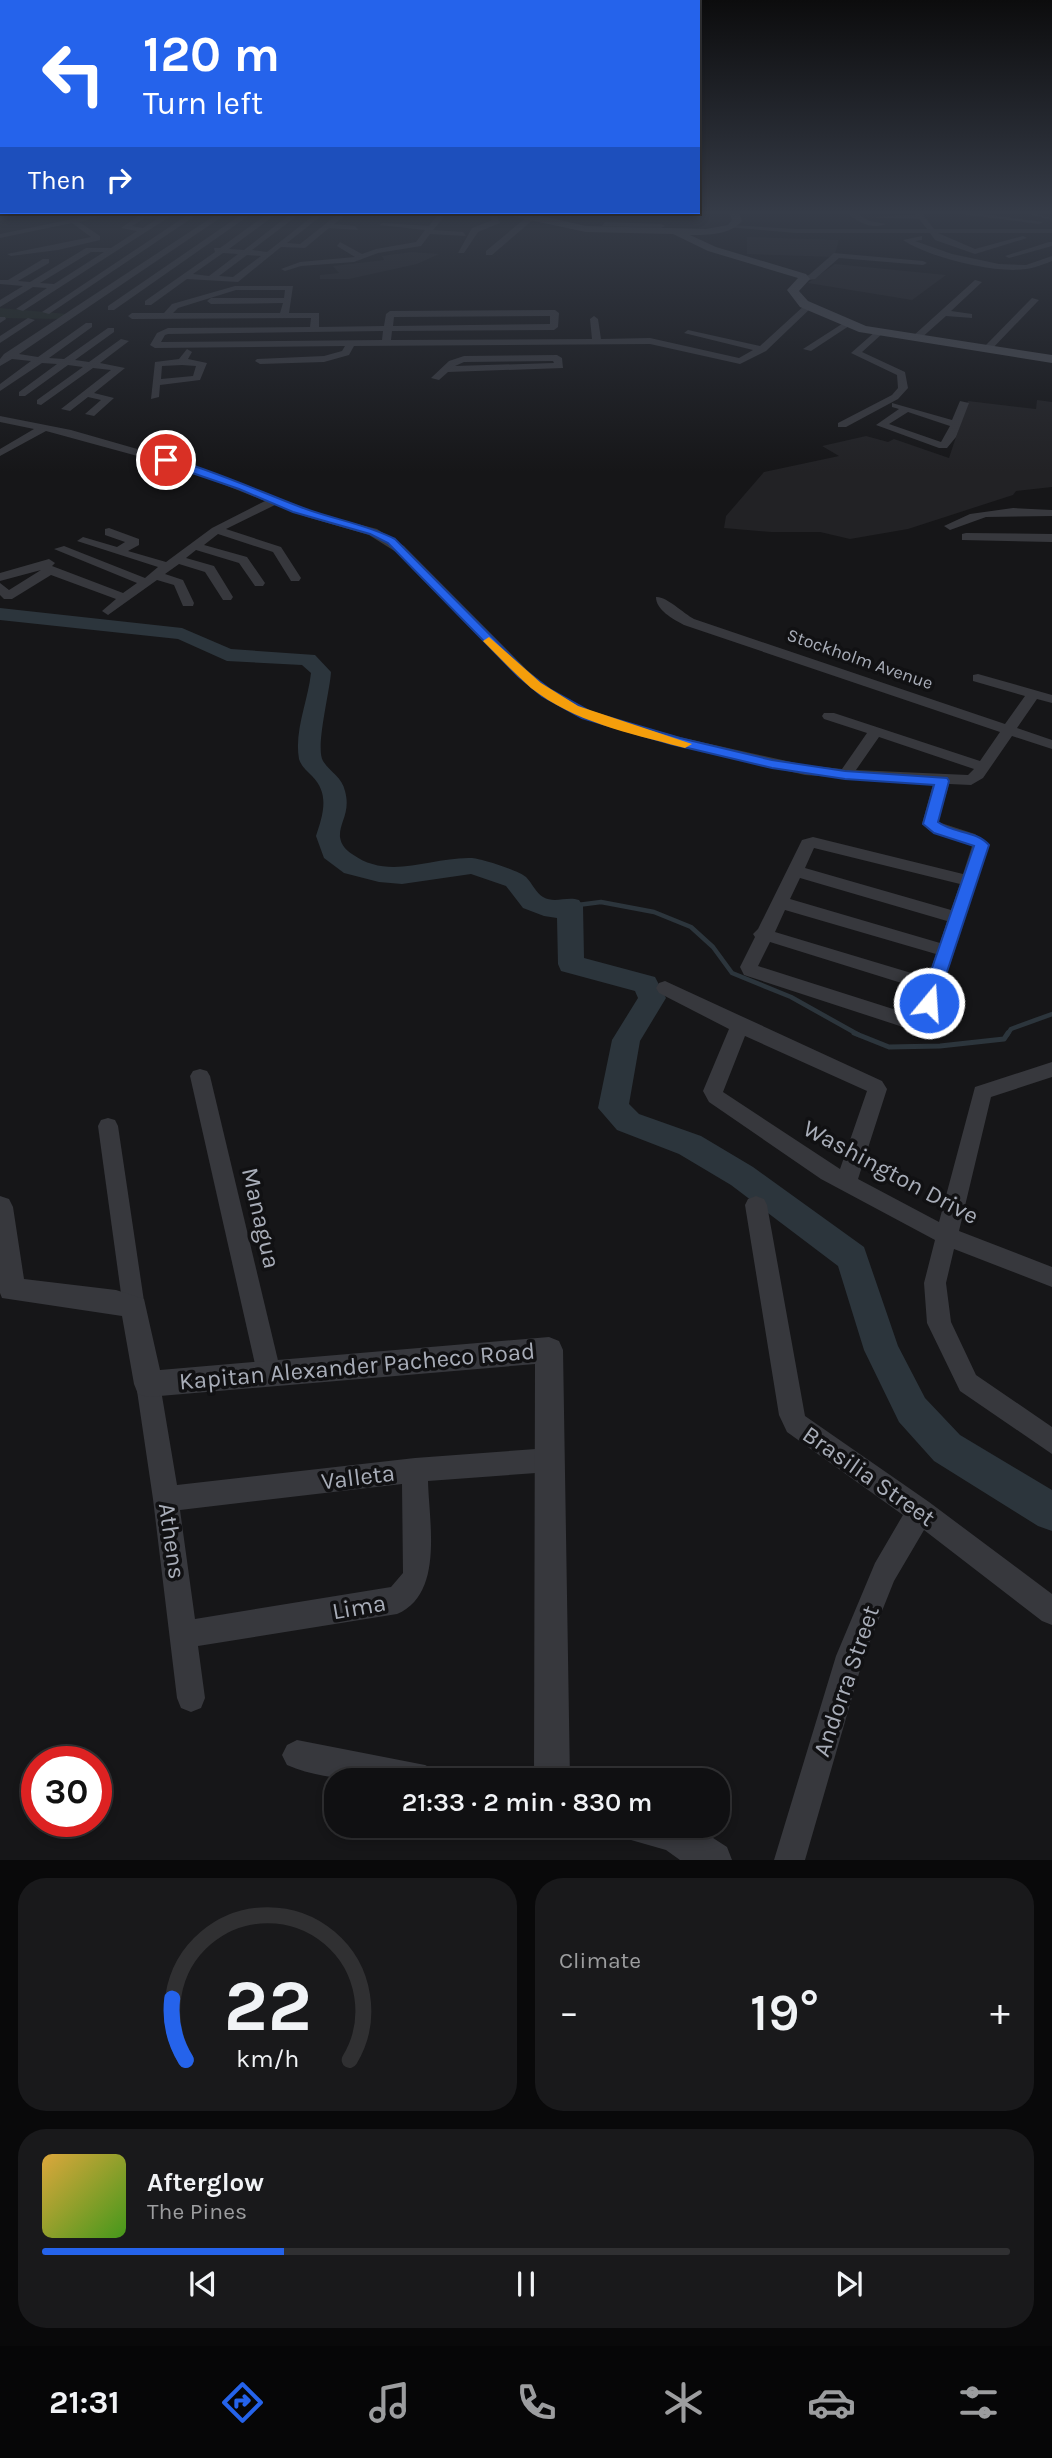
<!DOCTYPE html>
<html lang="en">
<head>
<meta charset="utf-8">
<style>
  body { margin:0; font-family:Karla,sans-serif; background:#19191b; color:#f1f3f6; height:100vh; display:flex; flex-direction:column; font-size:26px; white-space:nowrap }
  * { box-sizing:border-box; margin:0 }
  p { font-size:23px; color:#9c9d9f }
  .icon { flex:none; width:38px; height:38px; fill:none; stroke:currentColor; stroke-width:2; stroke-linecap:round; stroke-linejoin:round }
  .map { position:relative; height:1860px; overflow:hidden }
  .panel { display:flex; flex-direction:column; gap:18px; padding:18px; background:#09090a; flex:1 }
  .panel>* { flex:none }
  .banner { position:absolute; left:0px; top:0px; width:700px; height:214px; box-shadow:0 4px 10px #0003,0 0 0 2px #303032; background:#2563eb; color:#fff; overflow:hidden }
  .speed { position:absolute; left:21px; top:1746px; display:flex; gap:14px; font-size:35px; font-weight:700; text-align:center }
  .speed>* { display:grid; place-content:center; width:91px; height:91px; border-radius:50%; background:#101012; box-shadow:0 4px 10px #0003,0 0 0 2px #303032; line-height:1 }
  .speed .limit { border:10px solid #d22; background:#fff; color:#111 }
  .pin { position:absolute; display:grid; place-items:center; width:60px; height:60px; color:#fff; margin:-30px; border:4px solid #fff; border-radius:50%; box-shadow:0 2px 7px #0007 }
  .me { position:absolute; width:77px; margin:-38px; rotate:18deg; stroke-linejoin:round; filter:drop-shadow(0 0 5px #0008) }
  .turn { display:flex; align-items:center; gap:24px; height:147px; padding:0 28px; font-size:32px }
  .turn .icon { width:91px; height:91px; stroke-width:2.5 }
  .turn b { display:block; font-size:49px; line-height:60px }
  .then { display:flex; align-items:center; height:66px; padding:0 28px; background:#0003; gap:14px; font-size:26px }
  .big { font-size:52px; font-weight:600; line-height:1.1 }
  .panel .widget { flex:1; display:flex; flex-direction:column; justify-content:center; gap:10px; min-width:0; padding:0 24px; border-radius:28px; background:#19191b }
  .panel .dial { align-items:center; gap:0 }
  .dial svg { height:182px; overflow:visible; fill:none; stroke:#303032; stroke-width:7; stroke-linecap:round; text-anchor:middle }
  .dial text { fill:#f1f3f6; stroke:none }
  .song { display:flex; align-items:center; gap:21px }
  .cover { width:84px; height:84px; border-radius:10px; background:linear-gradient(135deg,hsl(40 70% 55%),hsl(100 70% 35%)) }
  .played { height:7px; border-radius:4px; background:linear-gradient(90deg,#2563eb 25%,#303032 25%) }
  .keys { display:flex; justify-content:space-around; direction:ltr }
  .heat { display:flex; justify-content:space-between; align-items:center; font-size:38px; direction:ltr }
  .panel .tiles { flex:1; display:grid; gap:18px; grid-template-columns:1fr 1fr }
  .widget:last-child { grid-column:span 2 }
  .trip { position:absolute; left:324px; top:1768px; width:406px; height:70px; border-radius:28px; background:#101012; box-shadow:0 4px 10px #0003,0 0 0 2px #303032; font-weight:600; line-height:70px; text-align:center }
  .tab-bar { display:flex; height:112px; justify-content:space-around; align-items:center; background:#060607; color:#9c9d9f }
  .tab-bar .icon { width:49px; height:49px }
  .tab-bar .on { color:#2563eb }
  .tab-bar b { font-size:32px; color:#f1f3f6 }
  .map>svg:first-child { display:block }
  .built { fill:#222225 }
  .green { fill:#1c231d }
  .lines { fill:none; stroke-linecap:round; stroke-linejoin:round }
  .stream-far2 { stroke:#2c353c; stroke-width:2 }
  .stream-far1 { stroke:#2c353c; stroke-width:4.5 }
  .stream { stroke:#2c353c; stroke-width:5 }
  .river { fill:#2c353c; fill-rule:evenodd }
  .minor { fill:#37383d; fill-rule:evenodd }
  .tertiary { fill:#37383d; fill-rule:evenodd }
  .secondary { fill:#45474d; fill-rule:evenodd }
  .route { fill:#2563eb; stroke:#184099; stroke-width:2 }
  .slow { fill:#f59e0b }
  .labels { text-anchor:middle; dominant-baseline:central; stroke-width:7; stroke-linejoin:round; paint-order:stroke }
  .far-street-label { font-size:18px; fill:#a8adb8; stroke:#111113 }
  .near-street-label { font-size:24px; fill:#a8adb8; stroke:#111113 }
</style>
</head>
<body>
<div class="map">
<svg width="1052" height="1860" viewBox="0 0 1052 1860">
  <rect width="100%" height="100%" fill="#161618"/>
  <!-- built -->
  <g class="built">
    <polygon points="747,237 839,240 834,257 747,254"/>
    <polygon points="411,252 439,254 417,264 349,279 320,279 320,275 339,273 333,266 384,260 382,256"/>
    <polygon points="835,264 946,275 912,300 808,283"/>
    <polygon points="1037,400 1052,402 1052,487 1016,491 1013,495 908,529 850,539 820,532 771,532 724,528 726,516 764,472 839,456 822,446 866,436 888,442 894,439 949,458 968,401 1036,409"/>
  </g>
  <!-- green -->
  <polygon class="green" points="0,308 67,314 59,319 0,318"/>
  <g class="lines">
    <!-- stream-far2 -->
    <polyline class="stream-far2" points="1025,212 1052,219"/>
    <!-- stream-far1 -->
    <g class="stream-far1">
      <polyline points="570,906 601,902 654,912 691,927 713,947 732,973 791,997 859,1035"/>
      <polyline points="1007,1035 1011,1029 1052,1014"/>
    </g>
    <!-- stream -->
    <polyline class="stream" points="854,1033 889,1047 940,1046 1004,1039 1008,1033"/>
    <!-- river -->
    <path class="river" d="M0 608 182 628 231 649 315 655 331 672C330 691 315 748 323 761 330 772 342 777 345 791 351 813 339 822 340 837 341 845 346 850 352 854 389 881 430 857 471 858 480 858 520 871 526 877 532 883 536 893 543 897 555 904 566 896 579 900L583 906 584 958 655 977 666 998 640 1041 629 1104 639 1114 701 1136 753 1167 864 1247 898 1346 925 1398 960 1435 1052 1490V1531L1038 1526 934 1461 899 1422 864 1350 838 1266 731 1185 679 1154 617 1130 598 1108 612 1040 638 998 635 991 561 971 558 964 557 918 544 916 523 908 506 886 471 874 402 884 379 882 344 873 324 858 316 836C323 815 330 794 312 776 307 771 301 766 299 759 294 731 308 701 311 673L302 665 227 661 178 639 0 620Z"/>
    <!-- minor -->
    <g class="minor">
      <polygon points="23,212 37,212 0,221 0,217"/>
      <polygon points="107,212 121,212 79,222 100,236 100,240 58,250 11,256 7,254 91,237 72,223 0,238 0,234"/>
      <path d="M168 212H177L23 311 16 309 47 288 33 287 0 307V300L23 286 0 284V280H8L43 259H49V263L18 281 30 282 86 248H111L137 231 121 228 141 214 164 215ZM145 218 157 219 143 228 132 226ZM91 252H104L54 284 40 283Z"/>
      <polygon points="192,212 201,212 49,314 42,312"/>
      <polygon points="220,212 229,212 19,354 38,357 86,323 92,323 92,327 49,358 64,359 108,328 114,328 114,332 75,360 89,362 121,339 129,341 100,363 125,368 94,393 114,398 94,416 85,414 101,400 88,397 70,411 61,409 111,370 93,368 41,405 37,404 37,400 83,367 68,365 25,396 19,396 19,392 57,364 42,363 0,391 0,384 31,361 12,359 0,366 0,359 4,354"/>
      <polygon points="245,212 254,212 114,310 108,310 108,306"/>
      <path d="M270 212H279L229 249 244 250 293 212H302L252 250 267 252 318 212H326L287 243 300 244 338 214 331 212 381 215 377 217 346 215 334 224 355 226 358 230 329 228 305 248 281 247 238 282 187 279 151 305H145V301L215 252 214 248H220ZM223 253 238 254 209 276 193 274ZM247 255 261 256 233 277 219 276Z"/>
      <polygon points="440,212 448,212 433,230 463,232 466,236 430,234 421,246 378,253 354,262 301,266 285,271 281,269 300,262 355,257 337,246 340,242 362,254 376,249 416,242 425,230 379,225 383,223 429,226"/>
      <polygon points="493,212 501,212 497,216 500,223 478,232 464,253 458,253 472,228 493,220 489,216"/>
      <polygon points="535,212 719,212 566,217"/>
      <path d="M846 212H855L869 221 886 224C871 230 858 222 846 212Z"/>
      <polygon points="913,212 921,212 934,229 1052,229 1052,233 938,233 975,249 1023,236 1027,238 975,254 935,240 930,233 795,233 727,227 731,225 795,229 927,229 919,219 864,217 915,215"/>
      <polygon points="945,212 968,212 1043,222 1039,224"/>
      <polygon points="529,215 536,217 492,255 486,255 486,251"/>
      <polygon points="605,222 661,224 665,226 661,228 602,226"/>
      <path d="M922 236V240L915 241 952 254 999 264 1026 265 1052 256V261C1044 264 1035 268 1026 269 995 274 928 257 903 240Z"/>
      <polygon points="1049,242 1052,242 1052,246 1009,258 1005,256"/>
      <polygon points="834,253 923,261 927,263 923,265 839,258 815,279 801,281 801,277 809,275"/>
      <polygon points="975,280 982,282 951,311 972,314 972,318 946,316 919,340 913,340 913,336"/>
      <path d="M235 286H293L289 313H319V327L384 326 386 314 390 311 555 310 559 313 558 327 554 330 392 331 391 340 592 339 590 319 594 316 598 319 601 339 650 338 739 358 753 350 684 333 688 330 760 346 806 304 813 306 766 351 740 364 650 344 354 346 349 355 324 362 260 364 255 361 257 359 324 356 342 351 345 346 155 348 150 345 157 333 168 328 310 327 311 318 132 319 128 316 132 313H164L172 304ZM236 290H285L284 298H211L207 301 211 304 283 303 280 313H173L178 308ZM550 316V324L393 326 394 317ZM383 331 382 340 161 342 165 335 168 334Z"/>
      <polygon points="1032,298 1039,300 990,351 984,351 984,347"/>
      <polygon points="0,317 5,317 6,319 0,323"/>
      <polygon points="28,318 35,320 0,343 0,336"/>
      <polygon points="845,322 852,324 811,351 803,349"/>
      <polygon points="876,331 883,333 862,352 905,372 908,388 898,399 846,427 838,427 838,423 892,395 898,388 897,375 851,353"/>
      <path d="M187 349 192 352 188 359 207 363 200 380 160 385 159 397 151 399 155 362 179 359ZM182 365 196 366 193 376 161 379 162 366Z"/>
      <path d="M557 355 562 358 563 368 448 372 439 380 431 378 449 361 464 356ZM553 361 554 363 455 366 464 362Z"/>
      <path d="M960 401 969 403 956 437 947 448H939L876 425 899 409 892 407V403L952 420ZM908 412 950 426 941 442 889 424Z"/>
      <path d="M0 416 71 430 193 465 315 513 377 529 404 546 527 670 551 690 591 712 679 737 805 765 842 769 867 733 824 719 822 716 824 713H834L980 761 1000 732 684 625C673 619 656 610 656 597 666 596 683 613 694 619L1005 724 1025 696 973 681V675L978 674 1052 695V703L1037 699 1017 728 1052 740V749L1012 736 983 778 971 785 949 784 938 822 975 834 989 845 930 1025 916 1031 909 1029 744 975 740 967 755 937 753 934 758 929 802 840 813 837 963 874 972 846 930 831 922 824 933 784 805 775 671 744 581 718 541 696 517 676 396 552 369 535 307 517 275 505 226 529 281 547 301 578 299 581H291L273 552 218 534 204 545 247 557 265 583 263 586H255L239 563 196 550 186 558 214 566 233 597 231 600H223L205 572 179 564 165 574 183 580 194 603 193 606H183L174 585 157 580 108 615 102 611 116 599 51 575 12 599H4L0 595V583L9 590 41 570 0 581V573L49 559 55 563 52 566 123 593 137 583 54 549 64 546 145 578 158 567 77 541 83 537 117 547 125 542 105 535V529L109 528 139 539V545L128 551 166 562 212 528 265 501 185 469 46 431 0 456V449L34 429 0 422ZM879 737 974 769 968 775 856 770ZM814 848 960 884 951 910 805 868ZM800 878 947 921 940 943 790 899ZM785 910 936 954 928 978 775 932ZM770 942 924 990 915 1016 758 966Z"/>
      <polygon points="1013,508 1052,510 1052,516 986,517 950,530 944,526 970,514"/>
      <polygon points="966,533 1052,534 1052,542 962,540 962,534"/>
      <path d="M665 981 882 1081 887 1089 858 1179 939 1222 975 1087 1052 1062V1077L991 1097 959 1231 1052 1267V1287L954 1249 946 1283 951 1322 976 1375 1052 1427V1454L960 1391 927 1323 924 1283 935 1240 821 1179 709 1102 703 1091 729 1029 659 993 656 988 659 983ZM745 1036 867 1091 840 1169 723 1092Z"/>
      <polygon points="200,1069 207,1071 210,1076 281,1373 277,1381 269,1384 261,1381 257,1373 190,1076 193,1071"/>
      <polygon points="108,1118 115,1120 118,1126 145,1308 142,1315 134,1318 126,1315 123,1308 98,1126 101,1120"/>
      <polygon points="756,1196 764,1199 767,1205 805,1416 929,1502 1052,1594 1052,1625 1042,1621 924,1530 894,1581 864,1656 805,1860 774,1860 836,1656 875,1563 903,1515 787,1432 779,1415 745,1205 748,1199"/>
      <path d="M148 1373 156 1376 160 1384 177 1485 415 1458 550 1448 559 1451 563 1460 559 1469 550 1472 428 1481C429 1523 444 1594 397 1614L198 1646 205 1698 201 1708 191 1712 181 1708 177 1698 153 1499 136 1384 140 1376ZM402 1484 403 1573 391 1587 195 1619 180 1510Z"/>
      <path d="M297 1740 425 1765 435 1770 440 1780C389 1780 334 1785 287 1765L282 1755 287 1745Z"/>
    </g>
    <!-- tertiary -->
    <g class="tertiary">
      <polygon points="0,1196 9,1199 13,1207 24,1279 116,1290 144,1299 160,1370 549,1337 559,1341 563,1350 570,1780 534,1780 535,1364 148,1397 138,1394 134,1384 122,1316 2,1298 0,1293"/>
      <polygon points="619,1825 693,1825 727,1847 732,1860 680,1860 666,1850 624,1838"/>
    </g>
    <!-- secondary -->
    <path class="secondary" d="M492 212H524L586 226 706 229 728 225 732 220 729 212H739L742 221C730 235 708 235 690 235L716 247 806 274 810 279 799 291 808 301 866 326 1052 355V363L859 332 800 307 787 290 798 278 708 251 673 234 586 232Z"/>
  </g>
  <!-- sky -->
  <linearGradient id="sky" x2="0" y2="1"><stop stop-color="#0c0c0d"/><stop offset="0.45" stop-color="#363c48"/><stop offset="1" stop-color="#363c48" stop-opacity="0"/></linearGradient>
  <rect width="1052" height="472" fill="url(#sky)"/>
  <!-- route -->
  <path class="route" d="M166 457C212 470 254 489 298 506 330 519 364 523 395 539L526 671 551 690 591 712 680 738 772 760 845 771 947 778 949 781 938 822C954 834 976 830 989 845L935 1008H923L920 1003 974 846 934 833 923 824 934 785 845 779 772 768 671 744 582 718 542 696 518 676 388 543 370 534 293 512 239 489 163 463V458Z"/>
  <!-- slow -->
  <path class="slow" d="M489 637 541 683 578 706 692 744 685 748 681 747C629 733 574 722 531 688 515 674 500 658 485 643L483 641Z"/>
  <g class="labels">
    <!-- far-street labels -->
    <g class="far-street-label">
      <text transform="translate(860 659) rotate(19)">Stockholm Avenue</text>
    </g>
    <!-- near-street labels -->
    <g class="near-street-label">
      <text transform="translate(891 1172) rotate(28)">Washington Drive</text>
      <text transform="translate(261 1218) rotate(77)">Managua</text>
      <text transform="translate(357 1366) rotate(-5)">Kapitan Alexander Pacheco Road</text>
      <text transform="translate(869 1476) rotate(35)">Brasilia Street</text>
      <text transform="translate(358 1477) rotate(-7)">Valleta</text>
      <text transform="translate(172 1541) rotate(82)">Athens</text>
      <text transform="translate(359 1607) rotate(-10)">Lima</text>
      <text transform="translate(846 1681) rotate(-71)">Andorra Street</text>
    </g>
  </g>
</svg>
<div class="speed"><div class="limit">30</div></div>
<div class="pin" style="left:166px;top:460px;background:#d93025"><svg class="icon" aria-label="arrive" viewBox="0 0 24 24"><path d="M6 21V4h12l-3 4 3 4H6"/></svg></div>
<svg class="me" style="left:929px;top:1003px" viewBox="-20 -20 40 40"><circle r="17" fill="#2563eb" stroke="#fff" stroke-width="3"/><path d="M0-11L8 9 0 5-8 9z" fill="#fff"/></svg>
<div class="trip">21:33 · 2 min · 830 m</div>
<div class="banner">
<div class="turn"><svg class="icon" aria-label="left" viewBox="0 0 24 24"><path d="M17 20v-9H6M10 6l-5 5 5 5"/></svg><div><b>120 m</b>Turn left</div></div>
<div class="then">Then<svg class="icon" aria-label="right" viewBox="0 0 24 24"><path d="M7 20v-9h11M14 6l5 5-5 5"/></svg></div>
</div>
</div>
<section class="panel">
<div class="tiles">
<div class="widget dial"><svg viewBox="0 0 100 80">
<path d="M14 69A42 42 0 1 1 86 69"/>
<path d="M14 69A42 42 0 0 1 8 42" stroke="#2563eb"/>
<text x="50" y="56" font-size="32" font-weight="700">22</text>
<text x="50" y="72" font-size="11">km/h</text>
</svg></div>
<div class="widget"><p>Climate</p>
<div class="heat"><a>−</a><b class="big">19°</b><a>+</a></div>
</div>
<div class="widget">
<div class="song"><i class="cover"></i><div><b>Afterglow</b><p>The Pines</p></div></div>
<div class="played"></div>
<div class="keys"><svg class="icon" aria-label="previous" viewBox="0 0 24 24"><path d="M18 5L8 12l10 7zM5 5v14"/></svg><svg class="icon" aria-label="pause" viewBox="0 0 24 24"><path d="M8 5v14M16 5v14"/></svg><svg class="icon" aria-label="next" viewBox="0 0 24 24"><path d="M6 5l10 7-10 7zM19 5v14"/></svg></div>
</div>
</div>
</section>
<nav class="tab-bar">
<b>21:31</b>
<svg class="icon on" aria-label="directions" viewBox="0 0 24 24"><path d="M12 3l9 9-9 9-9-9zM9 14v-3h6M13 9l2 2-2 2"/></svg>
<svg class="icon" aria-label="music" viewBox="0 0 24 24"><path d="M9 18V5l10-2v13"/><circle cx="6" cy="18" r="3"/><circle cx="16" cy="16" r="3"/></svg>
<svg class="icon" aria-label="phone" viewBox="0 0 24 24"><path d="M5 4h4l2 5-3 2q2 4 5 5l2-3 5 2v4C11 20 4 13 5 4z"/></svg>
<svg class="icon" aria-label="climate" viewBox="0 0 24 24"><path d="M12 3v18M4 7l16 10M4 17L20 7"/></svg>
<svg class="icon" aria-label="car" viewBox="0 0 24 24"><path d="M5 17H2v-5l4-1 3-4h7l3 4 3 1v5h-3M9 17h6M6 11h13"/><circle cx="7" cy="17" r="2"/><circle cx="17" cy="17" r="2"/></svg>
<svg class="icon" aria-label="filters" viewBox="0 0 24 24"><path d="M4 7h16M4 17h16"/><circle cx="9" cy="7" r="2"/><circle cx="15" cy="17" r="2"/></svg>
</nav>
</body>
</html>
